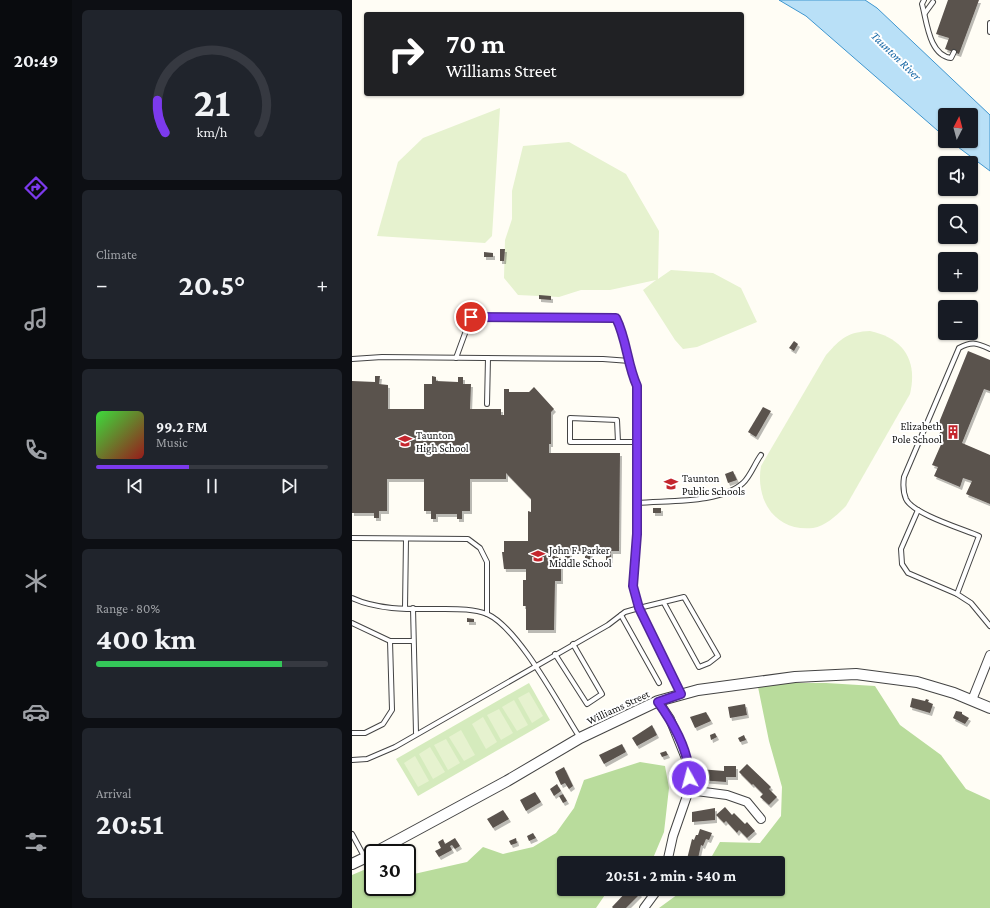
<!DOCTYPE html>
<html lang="en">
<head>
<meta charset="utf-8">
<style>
  body { margin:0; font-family:"Crimson Pro",serif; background:#20242c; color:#f1f3f6; height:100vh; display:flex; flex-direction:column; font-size:15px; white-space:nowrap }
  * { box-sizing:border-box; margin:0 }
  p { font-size:13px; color:#9ea1a6 }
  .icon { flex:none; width:22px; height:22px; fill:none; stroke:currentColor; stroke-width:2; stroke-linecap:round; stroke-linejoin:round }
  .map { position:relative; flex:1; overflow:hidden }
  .details { display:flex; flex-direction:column; gap:10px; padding:10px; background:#0d0f14; width:280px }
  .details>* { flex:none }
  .hud { position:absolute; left:12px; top:12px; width:380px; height:84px; border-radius:4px; box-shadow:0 1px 3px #0004; background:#202124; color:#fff; overflow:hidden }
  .needle { width:26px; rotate:6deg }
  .buttons { position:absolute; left:586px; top:108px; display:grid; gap:8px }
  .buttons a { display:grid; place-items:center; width:40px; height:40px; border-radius:4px; background:#171b24; box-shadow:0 1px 3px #0004; font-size:20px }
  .speed { position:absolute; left:12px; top:844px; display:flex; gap:8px; font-size:20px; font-weight:700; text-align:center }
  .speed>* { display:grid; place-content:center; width:52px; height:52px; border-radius:50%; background:#171b24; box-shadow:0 1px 3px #0004; line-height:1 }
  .speed .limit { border:2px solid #111; border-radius:6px; background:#fff; color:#111 }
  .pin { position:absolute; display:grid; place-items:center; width:34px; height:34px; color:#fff; margin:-17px; border:2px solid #fff; border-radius:50%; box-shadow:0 1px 4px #0007 }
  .me { position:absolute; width:44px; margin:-22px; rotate:353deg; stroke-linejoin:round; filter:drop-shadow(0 0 3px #0008) }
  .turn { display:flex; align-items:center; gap:14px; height:84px; padding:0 16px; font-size:18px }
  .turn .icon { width:52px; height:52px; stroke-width:2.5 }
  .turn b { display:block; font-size:28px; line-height:34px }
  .big { font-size:30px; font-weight:700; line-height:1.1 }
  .details .card { flex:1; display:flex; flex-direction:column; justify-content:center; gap:6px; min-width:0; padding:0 14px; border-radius:6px; background:#20242c }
  .details .dial { align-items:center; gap:0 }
  .dial svg { height:104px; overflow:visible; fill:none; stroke:#363941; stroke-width:7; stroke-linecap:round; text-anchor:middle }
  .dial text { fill:#f1f3f6; stroke:none }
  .song { display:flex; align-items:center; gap:12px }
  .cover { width:48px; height:48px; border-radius:6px; background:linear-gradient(135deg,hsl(120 70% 55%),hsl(0 70% 35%)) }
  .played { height:4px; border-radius:2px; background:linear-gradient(90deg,#7c3aed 40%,#363941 40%) }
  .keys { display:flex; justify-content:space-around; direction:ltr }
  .heat { display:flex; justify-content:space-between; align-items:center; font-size:22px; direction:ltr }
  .charge { height:6px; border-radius:3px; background:linear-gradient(90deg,#34c759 80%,#363941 0) }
  .trip { position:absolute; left:205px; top:856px; width:228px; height:40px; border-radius:4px; background:#171b24; box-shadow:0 1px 3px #0004; font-weight:700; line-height:40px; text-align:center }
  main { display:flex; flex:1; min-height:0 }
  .tab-bar { display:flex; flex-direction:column; width:72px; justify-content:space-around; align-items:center; background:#090b0e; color:#9ea1a6 }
  .tab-bar .icon { width:28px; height:28px }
  .tab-bar .on { color:#7c3aed }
  .tab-bar b { font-size:18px; color:#f1f3f6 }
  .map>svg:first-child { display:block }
  .green { fill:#d5ebbd }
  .forest { fill:#b9dc9c }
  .pitch { fill:#e6f2cf }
  .water { fill:#b9e0f7; stroke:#3f96cf }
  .building { fill:#5a524d; filter:url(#shadow) }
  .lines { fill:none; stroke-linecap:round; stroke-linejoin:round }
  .service-casing { stroke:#444; stroke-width:6 }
  .minor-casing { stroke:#444; stroke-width:10 }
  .tertiary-casing { stroke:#444; stroke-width:12 }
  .service { stroke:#fff; stroke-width:4 }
  .minor { stroke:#fff; stroke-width:8 }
  .tertiary { stroke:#fff; stroke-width:10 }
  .route-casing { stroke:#51269a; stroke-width:10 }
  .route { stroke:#7c3aed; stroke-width:7 }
  .labels { text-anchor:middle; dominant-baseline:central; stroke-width:4; stroke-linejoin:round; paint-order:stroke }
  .poi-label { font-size:11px; fill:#111; stroke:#fff; text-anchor:start }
  .street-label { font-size:11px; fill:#111; stroke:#fff }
  .water-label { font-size:12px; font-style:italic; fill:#1768a6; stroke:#fff }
</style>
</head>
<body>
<main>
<nav class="tab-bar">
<b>20:49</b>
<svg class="icon on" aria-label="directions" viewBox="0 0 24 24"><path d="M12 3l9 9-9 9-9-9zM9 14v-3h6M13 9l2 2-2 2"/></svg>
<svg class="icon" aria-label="music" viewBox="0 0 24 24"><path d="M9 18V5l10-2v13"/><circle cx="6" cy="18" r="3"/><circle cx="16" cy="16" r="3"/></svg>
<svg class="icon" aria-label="phone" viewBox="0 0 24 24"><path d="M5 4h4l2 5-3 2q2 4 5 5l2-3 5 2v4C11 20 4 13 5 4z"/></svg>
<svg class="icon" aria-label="climate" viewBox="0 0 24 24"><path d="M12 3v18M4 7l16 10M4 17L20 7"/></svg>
<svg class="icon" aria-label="car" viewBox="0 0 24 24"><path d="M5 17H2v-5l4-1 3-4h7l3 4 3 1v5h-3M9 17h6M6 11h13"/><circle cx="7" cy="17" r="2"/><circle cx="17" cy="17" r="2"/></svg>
<svg class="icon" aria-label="filters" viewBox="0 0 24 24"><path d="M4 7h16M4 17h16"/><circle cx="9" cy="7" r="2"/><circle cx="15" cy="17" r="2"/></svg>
</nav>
<section class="details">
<div class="card dial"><svg viewBox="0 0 100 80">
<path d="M14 69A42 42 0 1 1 86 69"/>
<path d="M14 69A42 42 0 0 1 8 44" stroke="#7c3aed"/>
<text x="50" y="56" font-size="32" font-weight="700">21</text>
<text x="50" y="72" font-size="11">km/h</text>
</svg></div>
<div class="card"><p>Climate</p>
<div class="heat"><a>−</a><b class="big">20.5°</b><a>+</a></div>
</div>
<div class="card">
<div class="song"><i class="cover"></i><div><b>99.2 FM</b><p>Music</p></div></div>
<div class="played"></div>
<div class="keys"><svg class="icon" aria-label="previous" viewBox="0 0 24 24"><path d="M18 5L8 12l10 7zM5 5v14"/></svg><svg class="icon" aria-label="pause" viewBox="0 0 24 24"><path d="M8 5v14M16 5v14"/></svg><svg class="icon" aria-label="next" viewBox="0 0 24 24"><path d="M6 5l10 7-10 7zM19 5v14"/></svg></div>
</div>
<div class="card"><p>Range · 80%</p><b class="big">400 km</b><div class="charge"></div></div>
<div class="card"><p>Arrival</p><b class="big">20:51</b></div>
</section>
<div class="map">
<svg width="638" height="908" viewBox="0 0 638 908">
  <defs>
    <filter id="shadow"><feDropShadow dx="2" dy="3" stdDeviation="0" flood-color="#0004"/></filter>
  </defs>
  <rect width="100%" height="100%" fill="#fffdf5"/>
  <!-- green -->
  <polygon class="green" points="177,683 198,720 66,796 44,759"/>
  <!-- forest -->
  <g class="forest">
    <polygon points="435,683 474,683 523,686 548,725 589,755 614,789 638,800 638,908 307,908 333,889 426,889 426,863 356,863 368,842 408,843 429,816 430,787 417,741 406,687"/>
    <polygon points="288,762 313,766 317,788 312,832 299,863 212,863 212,889 257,889 244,908 0,908 0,875 21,866 21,887 55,887 55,872 62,874 115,862 131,847 151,854 181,847 204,833 222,808 232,780"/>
  </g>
  <!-- pitch -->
  <g class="pitch">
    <polygon points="148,108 140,236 133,243 25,236 46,162 71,138"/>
    <polygon points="217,142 274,174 307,231 306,279 319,270 361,273 389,288 405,322 345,347 331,349 323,340 291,290 304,280 258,290 229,290 207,297 166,295 152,278 153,240 160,219 160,191 171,146"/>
    <path d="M518 331C551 338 566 360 558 394L494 506C485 515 474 526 461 528 423 532 403 500 409 466L474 355C489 338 496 332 518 331Z"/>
    <polygon points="177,692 191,716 180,723 166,698"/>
    <polygon points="162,700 176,725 165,731 150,707"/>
    <polygon points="147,709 161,733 149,740 135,715"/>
    <polygon points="131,717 145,742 134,749 120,724"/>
    <polygon points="109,730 123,755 112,761 97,737"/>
    <polygon points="94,739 108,763 96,770 82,745"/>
    <polygon points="78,747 93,772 81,779 67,754"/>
    <polygon points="63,756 77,781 66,787 52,763"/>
  </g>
  <!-- water -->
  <polygon class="water" points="427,0 513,0 525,8 638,115 638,171 598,141 619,141 619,115 593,115 593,137 454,16"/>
  <!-- building -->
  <g class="building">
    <polygon points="596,0 627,0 607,54 593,49 597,38 584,34"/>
    <polygon points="148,249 153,249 152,261 148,261"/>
    <polygon points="132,252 141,253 141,257 132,257"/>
    <polygon points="187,295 199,296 199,300 187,299"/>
    <polygon points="442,341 446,344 442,351 437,348"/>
    <polygon points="616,351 638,360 638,391 632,389 610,443 638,455 638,504 614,494 620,481 611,478 608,487 582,476 586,467 580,465 591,440 586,438 590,427 586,425"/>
    <polygon points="23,376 28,376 27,384 36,385 36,409 72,409 72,384 80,384 80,376 84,377 84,381 106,382 106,377 111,377 111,384 119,384 118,409 149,409 149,415 152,415 152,389 157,389 157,392 177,392 182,387 202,409 199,412 199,444 197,444 197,453 268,453 267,551 259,551 259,560 254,560 254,551 239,551 238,559 233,559 233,551 218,551 218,560 213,560 213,551 203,551 203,557 209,557 209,581 203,581 202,630 174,630 174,606 171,606 171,580 174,580 174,569 152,569 150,552 152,552 152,541 176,541 176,511 179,512 179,499 154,473 154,479 118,479 118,511 110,511 110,519 105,519 105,514 84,514 84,519 79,519 79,511 72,511 72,479 35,479 35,511 27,511 27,518 22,518 22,513 0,513 0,381 23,382"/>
    <polygon points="411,407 419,411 404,437 396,432"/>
    <polygon points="381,471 385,480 376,483 373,474"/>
    <rect x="301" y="508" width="8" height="5"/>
    <polygon points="115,618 122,619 122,622 115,622"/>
    <polygon points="560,698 573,701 574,699 577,700 576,702 581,704 578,713 558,707"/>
    <polygon points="393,704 395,715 378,718 376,707"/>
    <polygon points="604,711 610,712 610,714 617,718 613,724 601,718"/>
    <polygon points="354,712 359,721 343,728 338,717"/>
    <polygon points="300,725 305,735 285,746 280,738"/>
    <polygon points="363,733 365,737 359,740 358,735"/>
    <polygon points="392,735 394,740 388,742 386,738"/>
    <polygon points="270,744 274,752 252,764 247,755"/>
    <polygon points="314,751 316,755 310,757 308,753"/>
    <polygon points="395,764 419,787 417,789 425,797 417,805 408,797 411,794 401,784 400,785 387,772"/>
    <polygon points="372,766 384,766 384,777 374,777 374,782 347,780 347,769 372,771"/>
    <polygon points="212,767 221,786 217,789 213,783 209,785 203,772"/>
    <polygon points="205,784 209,791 202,796 198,789"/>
    <polygon points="183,792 189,802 174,811 168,800"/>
    <polygon points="211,794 215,801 211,803 207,796"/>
    <polygon points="373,807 380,815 382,813 393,824 395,822 403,831 395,838 387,830 385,833 374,821 372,823 364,815"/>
    <polygon points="363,808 363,820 340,822 340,812"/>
    <polygon points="151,810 157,819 141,828 135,819"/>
    <polygon points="348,829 360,833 357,840 354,839 351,846 349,845 345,863 334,863 340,839 342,840 344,835 346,835"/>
    <polygon points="181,833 184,838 177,841 175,836"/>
    <polygon points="103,838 108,846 103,849 100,845 98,846 100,850 87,857 83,851 89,848 86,842 91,839 93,844"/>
    <polygon points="164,838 165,843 159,845 157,841"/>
    <polygon points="277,889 283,889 288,894 274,908 261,908 260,907"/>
  </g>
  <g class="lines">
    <defs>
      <g id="service">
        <path d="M572 0 570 4C575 22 577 55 599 58L602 52"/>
        <polyline points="573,13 581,2"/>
        <polyline points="638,23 638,32"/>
        <path d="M638 349C625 343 620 341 607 348L552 477C551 484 551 492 554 499 561 514 611 529 627 536L605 594 619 603 638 626"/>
        <polyline points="0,359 30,357 251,359 278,361"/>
        <polyline points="135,404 136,358"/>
        <polyline points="266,442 265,420 218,418 218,442 286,442"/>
        <path d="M285 503C315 500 368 504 391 483 398 477 403 463 409 455"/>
        <polyline points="566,510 549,549 550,564 556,573 605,594"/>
        <polyline points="0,538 116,539 128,548 135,562 135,614"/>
        <path d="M0 598C28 611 62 609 93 609 107 609 122 609 135 614 167 628 208 707 228 738"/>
        <polyline points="312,603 347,667 357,663 366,656 332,597 287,608 329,694"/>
        <polyline points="53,608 54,539"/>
        <polyline points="61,608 64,733"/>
        <polyline points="269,615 307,683"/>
        <polyline points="0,623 38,641"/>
        <polyline points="203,654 235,704 250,694 221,644"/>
        <polyline points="0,733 13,733 31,724 40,710 38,641 61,641"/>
        <path d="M0 760 15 759 43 747 256 625 273 612 287 608 281 586 285 534V386C275 364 275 340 264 318L119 317 104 358"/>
        <polyline points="0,834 13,858"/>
      </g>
      <g id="minor">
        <polyline points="620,700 638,655"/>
        <polyline points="306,701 318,719 337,766 337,790 321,836 315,863"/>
        <polyline points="337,790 375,795 395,802 409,819"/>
        <polyline points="292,908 306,889"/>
      </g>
      <g id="tertiary">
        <polyline points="22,853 155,781 228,738 306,701 346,690 443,677 504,674 565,682 602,693 638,708"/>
        <polyline points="0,864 21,854"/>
      </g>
    </defs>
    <!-- service casing -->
    <use href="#service" class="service-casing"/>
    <!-- minor casing -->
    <use href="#minor" class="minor-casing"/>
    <!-- tertiary casing -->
    <use href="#tertiary" class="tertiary-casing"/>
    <!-- service -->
    <use href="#service" class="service"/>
    <!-- minor -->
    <use href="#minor" class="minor"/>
    <!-- tertiary -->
    <use href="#tertiary" class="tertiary"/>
  </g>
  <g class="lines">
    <defs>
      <path id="route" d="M119 317 264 318C275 340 275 364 285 386V534L281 586 287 608 329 694 306 702C321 723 338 752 337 778"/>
    </defs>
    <!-- route casing -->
    <use href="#route" class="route-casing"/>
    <!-- route -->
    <use href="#route" class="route"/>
  </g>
  <!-- icons -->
  <defs>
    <symbol id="building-bare" viewBox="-9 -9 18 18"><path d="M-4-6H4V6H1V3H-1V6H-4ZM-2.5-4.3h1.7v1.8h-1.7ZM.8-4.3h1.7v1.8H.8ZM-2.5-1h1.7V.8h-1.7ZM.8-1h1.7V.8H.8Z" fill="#c4262e" stroke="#fff" stroke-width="2.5" paint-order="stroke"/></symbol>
    <symbol id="school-bare" viewBox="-9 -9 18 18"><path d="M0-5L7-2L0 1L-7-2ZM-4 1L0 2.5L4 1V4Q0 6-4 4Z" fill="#c4262e" stroke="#fff" stroke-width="2.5" paint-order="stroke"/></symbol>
  </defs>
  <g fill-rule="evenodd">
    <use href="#building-bare" x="591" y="422" width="20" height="20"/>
    <use href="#school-bare" x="43" y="431" width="20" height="20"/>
    <use href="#school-bare" x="309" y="474" width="20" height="20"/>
    <use href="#school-bare" x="176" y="546" width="20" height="20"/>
  </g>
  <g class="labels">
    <!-- poi labels -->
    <g class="poi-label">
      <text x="590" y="426" text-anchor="end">Elizabeth<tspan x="590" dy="13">Pole School</tspan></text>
      <text x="64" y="435">Taunton<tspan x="64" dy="13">High School</tspan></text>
      <text x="330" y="478">Taunton<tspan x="330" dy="13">Public Schools</tspan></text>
      <text x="197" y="550">John F. Parker<tspan x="197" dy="13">Middle School</tspan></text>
    </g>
    <!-- street labels -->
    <g class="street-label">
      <text transform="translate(266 707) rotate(-25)">Williams Street</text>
    </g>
    <!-- water labels -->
    <g class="water-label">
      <text transform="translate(544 56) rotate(44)">Taunton River</text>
    </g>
  </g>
</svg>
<div class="buttons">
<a><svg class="needle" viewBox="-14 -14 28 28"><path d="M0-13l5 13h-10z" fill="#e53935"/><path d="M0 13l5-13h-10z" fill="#9ea1a6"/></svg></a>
<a><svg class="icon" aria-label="sound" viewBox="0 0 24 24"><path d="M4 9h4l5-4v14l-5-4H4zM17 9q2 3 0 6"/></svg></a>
<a><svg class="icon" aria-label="search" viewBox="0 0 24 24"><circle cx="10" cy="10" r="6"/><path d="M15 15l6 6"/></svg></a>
<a>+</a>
<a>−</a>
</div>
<div class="speed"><div class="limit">30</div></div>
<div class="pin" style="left:119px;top:317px;background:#d93025"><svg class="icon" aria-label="arrive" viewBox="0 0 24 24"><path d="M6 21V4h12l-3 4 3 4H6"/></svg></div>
<svg class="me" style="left:337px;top:778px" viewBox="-20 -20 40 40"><circle r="17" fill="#7c3aed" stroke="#fff" stroke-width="3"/><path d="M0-11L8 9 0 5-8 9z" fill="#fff"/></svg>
<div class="trip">20:51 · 2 min · 540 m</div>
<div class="hud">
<div class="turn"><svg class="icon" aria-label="right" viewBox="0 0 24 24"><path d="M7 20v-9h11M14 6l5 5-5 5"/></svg><div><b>70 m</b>Williams Street</div></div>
</div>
</div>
</main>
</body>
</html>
